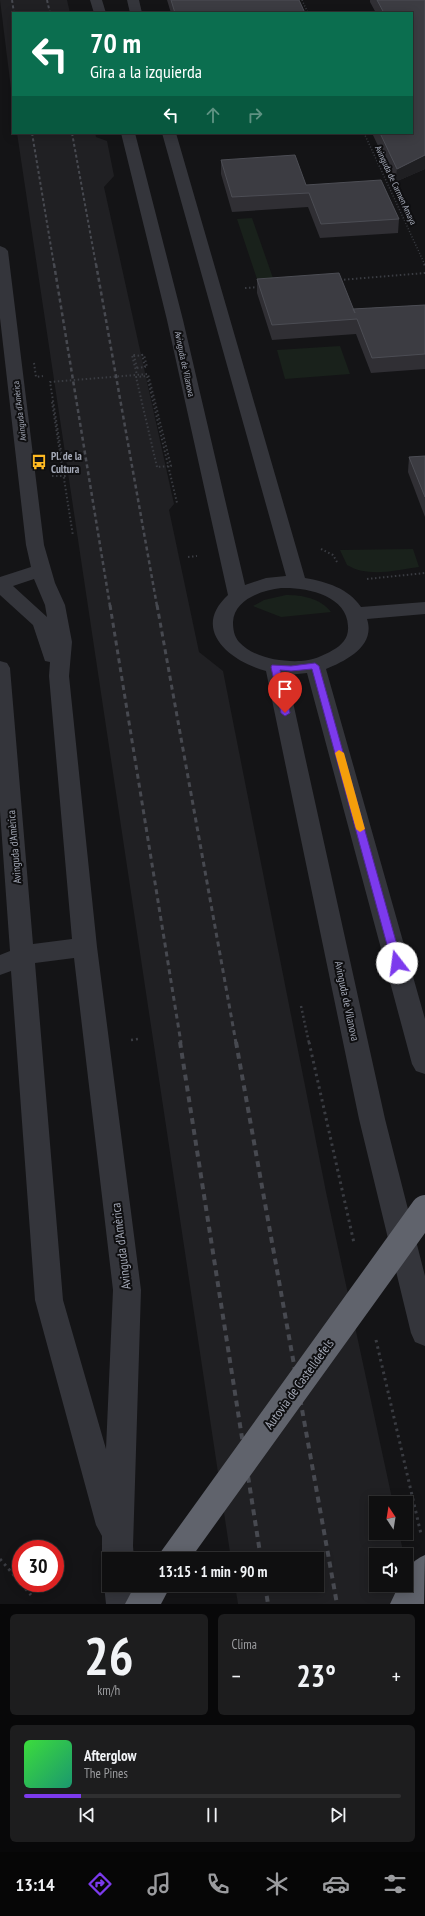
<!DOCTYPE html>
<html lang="es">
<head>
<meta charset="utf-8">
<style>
  body { margin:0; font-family:"PT Sans Narrow",sans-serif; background:#1d1d1e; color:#f1f3f6; height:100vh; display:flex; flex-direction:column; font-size:15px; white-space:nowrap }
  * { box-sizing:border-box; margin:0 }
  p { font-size:13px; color:#9b9c9f }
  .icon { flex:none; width:22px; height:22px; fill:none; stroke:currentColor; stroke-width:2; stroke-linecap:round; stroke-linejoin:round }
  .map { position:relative; height:1604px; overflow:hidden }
  .details { display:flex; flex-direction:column; gap:10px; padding:10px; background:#080809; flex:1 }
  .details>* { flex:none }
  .hud { position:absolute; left:12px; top:12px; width:401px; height:122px; border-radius:0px; box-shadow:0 2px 10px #0003,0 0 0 1px #2f2f30; background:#0b6e4f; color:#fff; overflow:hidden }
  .needle { width:26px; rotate:348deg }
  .tools { position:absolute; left:369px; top:1496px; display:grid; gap:8px }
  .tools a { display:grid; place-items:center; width:44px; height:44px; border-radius:0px; background:#0f0f10; box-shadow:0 2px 10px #0003,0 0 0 1px #2f2f30; font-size:20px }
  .speed { position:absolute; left:12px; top:1540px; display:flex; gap:8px; font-size:20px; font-weight:700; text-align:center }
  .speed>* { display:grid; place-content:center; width:52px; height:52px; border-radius:50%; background:#0f0f10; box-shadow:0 2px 10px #0003,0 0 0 1px #2f2f30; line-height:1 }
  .speed .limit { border:6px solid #d22; background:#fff; color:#111 }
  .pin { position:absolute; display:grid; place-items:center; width:34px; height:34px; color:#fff; margin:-41px -17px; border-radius:50% 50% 50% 0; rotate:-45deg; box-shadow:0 0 4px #0007 }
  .pin .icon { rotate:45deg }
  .me { position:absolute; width:44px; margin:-22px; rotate:345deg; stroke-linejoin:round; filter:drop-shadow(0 0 3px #0008) }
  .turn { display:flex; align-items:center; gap:14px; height:84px; padding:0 12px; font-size:18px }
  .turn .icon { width:52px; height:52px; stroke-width:2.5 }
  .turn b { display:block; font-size:28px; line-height:34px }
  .lanes { display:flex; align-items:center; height:38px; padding:0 12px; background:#0003; justify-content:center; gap:20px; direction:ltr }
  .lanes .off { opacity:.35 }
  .big { font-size:30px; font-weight:700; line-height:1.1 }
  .details .widget { flex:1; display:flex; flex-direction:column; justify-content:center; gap:6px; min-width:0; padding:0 14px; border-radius:6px; background:#1d1d1e }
  .details .dial { align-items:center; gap:0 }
  .dial b { font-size:52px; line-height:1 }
  .song { display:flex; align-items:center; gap:12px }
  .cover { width:48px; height:48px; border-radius:6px; background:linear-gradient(135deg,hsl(120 70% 55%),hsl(160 70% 35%)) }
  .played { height:4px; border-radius:2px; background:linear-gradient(90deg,#7c3aed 15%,#2f2f30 15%) }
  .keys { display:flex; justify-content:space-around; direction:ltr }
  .heat { display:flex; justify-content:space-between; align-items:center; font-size:22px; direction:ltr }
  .details .tiles { flex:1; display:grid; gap:10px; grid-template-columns:1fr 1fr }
  .widget:last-child { grid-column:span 2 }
  .trip { position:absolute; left:102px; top:1552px; width:222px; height:40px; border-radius:0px; background:#0f0f10; box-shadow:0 2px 10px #0003,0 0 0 1px #2f2f30; font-weight:700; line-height:40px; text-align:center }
  .menu { display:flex; height:64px; justify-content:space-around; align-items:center; background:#060606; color:#9b9c9f }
  .menu .icon { width:28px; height:28px }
  .menu .selected { color:#7c3aed }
  .menu b { font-size:18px; color:#f1f3f6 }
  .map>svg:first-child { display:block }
  .built { fill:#202023 }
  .green { fill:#19211b }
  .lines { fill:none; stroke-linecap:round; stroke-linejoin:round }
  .path-far3 { stroke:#3a3c42; stroke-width:1.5; stroke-dasharray:1 2; stroke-linecap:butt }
  .path-far2 { stroke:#3a3c42; stroke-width:2; stroke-dasharray:1.5 2.5; stroke-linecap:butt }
  .path-far1 { stroke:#3a3c42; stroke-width:2.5; stroke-dasharray:2 3; stroke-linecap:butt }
  .path { stroke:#3a3c42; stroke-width:3; stroke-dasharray:2.5 4; stroke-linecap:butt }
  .street { fill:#34353b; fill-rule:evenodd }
  .highway { fill:#60636c; fill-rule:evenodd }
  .rail-far3 { stroke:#474950; stroke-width:2; stroke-dasharray:3 2.5; stroke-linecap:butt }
  .rail-far2 { stroke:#474950; stroke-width:2.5; stroke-dasharray:4 3; stroke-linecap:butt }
  .rail-far1 { stroke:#474950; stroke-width:3; stroke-dasharray:5 4; stroke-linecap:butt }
  .rail { stroke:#474950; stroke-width:4; stroke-dasharray:6 5; stroke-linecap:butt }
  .path-bridge { stroke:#3a3c42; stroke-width:2; stroke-dasharray:1.5 2.5; stroke-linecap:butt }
  .highway-bridge { stroke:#60636c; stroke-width:28 }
  .wall { fill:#302f34 }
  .shaded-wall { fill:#1f1f22 }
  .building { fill:#3c3c42; stroke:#4c4d54 }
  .route { fill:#7c3aed; stroke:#51269a }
  .slow { fill:#f59e0b }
  .labels { text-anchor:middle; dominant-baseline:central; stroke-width:4; stroke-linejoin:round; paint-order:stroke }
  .far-street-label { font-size:9px; fill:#a4a9b7; stroke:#0f0f11 }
  .poi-label { font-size:11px; font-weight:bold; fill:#a4a9b7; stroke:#0f0f11; text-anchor:start }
  .street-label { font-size:11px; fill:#a4a9b7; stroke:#0f0f11 }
  .near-street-label { font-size:13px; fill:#a4a9b7; stroke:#0f0f11 }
</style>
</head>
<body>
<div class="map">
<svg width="425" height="1604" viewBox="0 0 425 1604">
  <rect width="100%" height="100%" fill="#141416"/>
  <!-- built -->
  <g class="built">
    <polygon points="0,0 67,0 70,13 13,13 13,105"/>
    <polygon points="17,133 95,133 96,137 107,141 114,176 104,187 174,504 169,510 199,652 223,671 326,1192 393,1503 376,1503 376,1533 399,1533 404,1555 376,1555 376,1585 406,1585 406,1565 414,1604 238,1604 235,1585 317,1585 317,1559 231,1559"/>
  </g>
  <!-- green -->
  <g class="green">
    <polygon points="252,218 274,281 258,282 237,219"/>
    <polygon points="340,346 350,374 285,379 277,350"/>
    <path d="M413 549 419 567C395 570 369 578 347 565L340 550Z"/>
    <path d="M286 595C302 595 320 598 331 612L281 617 253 606 264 600Z"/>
  </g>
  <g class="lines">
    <!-- path-far3 -->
    <g class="path-far3">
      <polyline points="302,0 308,13"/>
      <polyline points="364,133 425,265"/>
    </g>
    <!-- path-far2 -->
    <g class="path-far2">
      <polyline points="424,264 425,266"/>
      <polyline points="340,280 425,273"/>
      <polyline points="245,288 260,287"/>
      <polyline points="135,355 132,355 137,375"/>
      <polyline points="137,368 134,356 144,355 147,367"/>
      <polyline points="52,402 73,536"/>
      <polyline points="157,467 136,377 147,376 177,503"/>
      <polyline points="321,549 333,555 337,562"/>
      <polyline points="188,557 197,556"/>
      <polyline points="367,579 425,573"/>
    </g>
    <!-- path-far1 -->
    <g class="path-far1">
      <polyline points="301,1006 309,1043"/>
      <polyline points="131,1040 138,1039"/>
    </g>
    <!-- path -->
    <g class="path">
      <polyline points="309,1042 354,1243"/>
      <polyline points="376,1340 421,1534"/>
      <polyline points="0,1559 31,1595"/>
    </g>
    <!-- street -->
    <g class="street">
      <polygon points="90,0 102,0 106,13 94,13"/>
      <polygon points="127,0 139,0 142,13 130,13"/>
      <path d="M121 133H135L183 320 245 585 266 578 286 576 162 133H176L305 578C327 582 348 588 361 607L425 602V614L367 619C376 646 346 661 326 669L425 1019V1074L416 1071 412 1064 307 673 287 675 385 1119 425 1276V1346L415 1342 411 1333 359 1119 266 671C231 662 190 630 228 595L167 320ZM281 588C306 587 347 595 348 626 349 638 342 645 333 650 323 656 313 660 301 661 280 662 254 658 239 642 234 636 233 629 233 622 234 599 263 590 281 588Z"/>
      <path d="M0 246 5 248 8 251 44 545 55 583 65 605 72 642 69 676 97 947 141 1290 133 1546 134 1559H109V1571L107 1570 102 1559V1536L96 1525 35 1300 11 971 0 975V955L10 951 0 811V661L7 663 10 668 33 944 72 939 49 676 50 662 45 661 33 625 0 595V577L31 567 26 545 0 318ZM34 579 45 605 47 617 13 586ZM74 958 113 1290 106 1449 63 1300 35 963Z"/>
      <polygon points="109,1574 109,1585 136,1585 138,1604 106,1604 104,1585"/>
    </g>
    <!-- highway -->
    <g class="highway">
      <path d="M425 1555 424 1604H390L399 1585H406C406 1568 410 1562 425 1555Z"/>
      <polygon points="135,1585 171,1585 161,1604 125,1604"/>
    </g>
    <!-- rail-far3 -->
    <g class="rail-far3">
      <polyline points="12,0 14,13"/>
      <polyline points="47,0 50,13"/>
      <polyline points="32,133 54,265"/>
      <polyline points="72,133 96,265"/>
    </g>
    <!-- rail-far2 -->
    <g class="rail-far2">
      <polyline points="54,264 110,606"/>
      <polyline points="96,264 157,606"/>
    </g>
    <!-- rail-far1 -->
    <g class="rail-far1">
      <polyline points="110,605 181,1043"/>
      <polyline points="157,605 236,1043"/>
    </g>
    <!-- rail -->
    <g class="rail">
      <polyline points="180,1042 261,1559"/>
      <polyline points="236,1042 337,1604"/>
      <polyline points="265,1585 268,1604"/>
    </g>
    <!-- path-bridge -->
    <g class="path-bridge">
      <polyline points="34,363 36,377 43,376"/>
      <polyline points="137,368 145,367 142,354"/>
      <polyline points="52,476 65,476 50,382 148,374 171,466 157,467"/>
    </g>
    <!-- highway-bridge -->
    <polyline class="highway-bridge" points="173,1559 425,1209"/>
  </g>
  <!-- wall -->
  <g class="wall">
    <polygon points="167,0 299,0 305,13 171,13"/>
    <polygon points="370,0 425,0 425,169 395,182 372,133 412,133 412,13 376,13 370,2"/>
    <polygon points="221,160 306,185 399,219 398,233 320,238 308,207 232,212 221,174"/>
    <polygon points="257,279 353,309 425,305 425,369 371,373 356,334 272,340 257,293"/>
    <polygon points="425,456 425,517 408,472 409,457"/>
  </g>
  <!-- shaded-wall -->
  <polygon class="shaded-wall" points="425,155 425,169 395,182 397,169"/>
  <!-- building -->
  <g class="building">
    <polygon points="171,0 299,0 305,13 175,13"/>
    <polygon points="377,0 425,0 425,155 397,169 380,133 412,133 412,13 384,13"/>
    <polygon points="295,155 306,185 381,180 399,219 321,224 309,193 232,197 221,160"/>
    <polygon points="339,273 355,313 353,309 425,305 425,354 372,358 357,319 272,325 257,279"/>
    <polygon points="425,456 425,497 409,457"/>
  </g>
  <!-- route -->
  <polygon class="route" points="315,663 319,666 402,963 397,967 392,963 312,669 291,671 280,670 290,713 285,716 281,713 271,667 272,665 291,666"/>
  <!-- slow -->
  <polygon class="slow" points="339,750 344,753 365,829 360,832 356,829 335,753"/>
  <!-- icons -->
  <defs>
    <symbol id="bus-bare" viewBox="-9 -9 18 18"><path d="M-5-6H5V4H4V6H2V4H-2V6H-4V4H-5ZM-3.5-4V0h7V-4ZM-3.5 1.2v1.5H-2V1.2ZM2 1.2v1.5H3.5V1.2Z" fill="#ffba22" stroke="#0f0f11" stroke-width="2.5" paint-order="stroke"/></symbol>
  </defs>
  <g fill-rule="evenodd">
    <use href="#bus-bare" x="28" y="451" width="22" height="22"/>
  </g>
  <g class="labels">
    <!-- far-street labels -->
    <g class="far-street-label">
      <text transform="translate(396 185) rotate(65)">Avinguda de Carmen Amaya</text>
      <text transform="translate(185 364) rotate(78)">Avinguda de Vilanova</text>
      <text transform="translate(19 411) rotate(-97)">Avinguda d'Amèrica</text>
    </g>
    <!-- poi labels -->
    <g class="poi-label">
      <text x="51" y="456">Pl. de la<tspan x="51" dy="13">Cultura</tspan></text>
    </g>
    <!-- street labels -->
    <g class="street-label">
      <text transform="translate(14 847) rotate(-95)">Avinguda d'Amèrica</text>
      <text transform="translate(347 1001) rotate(78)">Avinguda de Vilanova</text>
    </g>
    <!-- near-street labels -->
    <g class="near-street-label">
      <text transform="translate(121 1246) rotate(-97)">Avinguda d'Amèrica</text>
      <text transform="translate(299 1384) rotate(-54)">Autovia de Castelldefels</text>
    </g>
  </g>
</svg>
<div class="tools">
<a><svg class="needle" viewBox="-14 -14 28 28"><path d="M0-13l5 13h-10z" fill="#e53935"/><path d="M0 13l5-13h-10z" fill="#9b9c9f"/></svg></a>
<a><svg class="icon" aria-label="sound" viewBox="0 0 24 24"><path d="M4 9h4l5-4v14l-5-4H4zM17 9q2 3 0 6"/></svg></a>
</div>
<div class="speed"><div class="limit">30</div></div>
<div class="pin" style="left:285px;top:713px;background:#d93025"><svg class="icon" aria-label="arrive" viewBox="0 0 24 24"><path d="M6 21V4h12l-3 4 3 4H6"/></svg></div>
<svg class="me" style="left:397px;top:963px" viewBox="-20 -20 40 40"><circle r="19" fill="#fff"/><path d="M0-13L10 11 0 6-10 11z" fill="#7c3aed"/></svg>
<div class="trip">13:15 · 1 min · 90 m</div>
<div class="hud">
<div class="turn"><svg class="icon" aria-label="left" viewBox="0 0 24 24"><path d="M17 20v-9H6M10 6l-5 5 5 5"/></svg><div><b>70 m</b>Gira a la izquierda</div></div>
<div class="lanes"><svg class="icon" aria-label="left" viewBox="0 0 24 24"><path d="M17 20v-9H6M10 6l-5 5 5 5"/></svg><svg class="icon off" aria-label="ahead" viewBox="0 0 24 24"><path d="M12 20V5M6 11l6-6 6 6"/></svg><svg class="icon off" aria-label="right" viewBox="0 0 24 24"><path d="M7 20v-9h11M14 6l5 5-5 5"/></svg></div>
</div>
</div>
<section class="details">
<div class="tiles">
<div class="widget dial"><b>26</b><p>km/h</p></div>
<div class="widget"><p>Clima</p>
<div class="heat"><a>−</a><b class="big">23°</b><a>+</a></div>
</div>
<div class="widget">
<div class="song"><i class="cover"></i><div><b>Afterglow</b><p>The Pines</p></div></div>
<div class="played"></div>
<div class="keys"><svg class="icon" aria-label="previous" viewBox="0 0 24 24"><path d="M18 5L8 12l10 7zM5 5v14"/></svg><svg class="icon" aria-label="pause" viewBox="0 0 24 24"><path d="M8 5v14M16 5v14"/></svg><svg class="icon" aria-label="next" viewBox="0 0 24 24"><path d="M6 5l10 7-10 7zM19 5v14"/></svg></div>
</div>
</div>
</section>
<nav class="menu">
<b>13:14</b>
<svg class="icon selected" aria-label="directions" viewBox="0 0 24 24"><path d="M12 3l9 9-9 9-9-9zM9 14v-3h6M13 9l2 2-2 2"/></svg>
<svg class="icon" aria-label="music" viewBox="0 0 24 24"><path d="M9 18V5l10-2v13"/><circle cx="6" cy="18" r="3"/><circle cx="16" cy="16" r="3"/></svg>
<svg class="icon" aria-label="phone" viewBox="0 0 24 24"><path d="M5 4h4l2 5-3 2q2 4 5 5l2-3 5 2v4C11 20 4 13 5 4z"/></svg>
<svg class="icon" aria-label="climate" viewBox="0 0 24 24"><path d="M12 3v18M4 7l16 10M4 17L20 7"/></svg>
<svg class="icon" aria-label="car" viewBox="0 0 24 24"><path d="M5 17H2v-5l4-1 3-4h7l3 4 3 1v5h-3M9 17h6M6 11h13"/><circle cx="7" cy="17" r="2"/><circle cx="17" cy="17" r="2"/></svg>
<svg class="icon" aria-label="filters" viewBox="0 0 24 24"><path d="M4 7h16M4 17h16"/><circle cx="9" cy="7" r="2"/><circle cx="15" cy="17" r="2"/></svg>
</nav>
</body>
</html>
